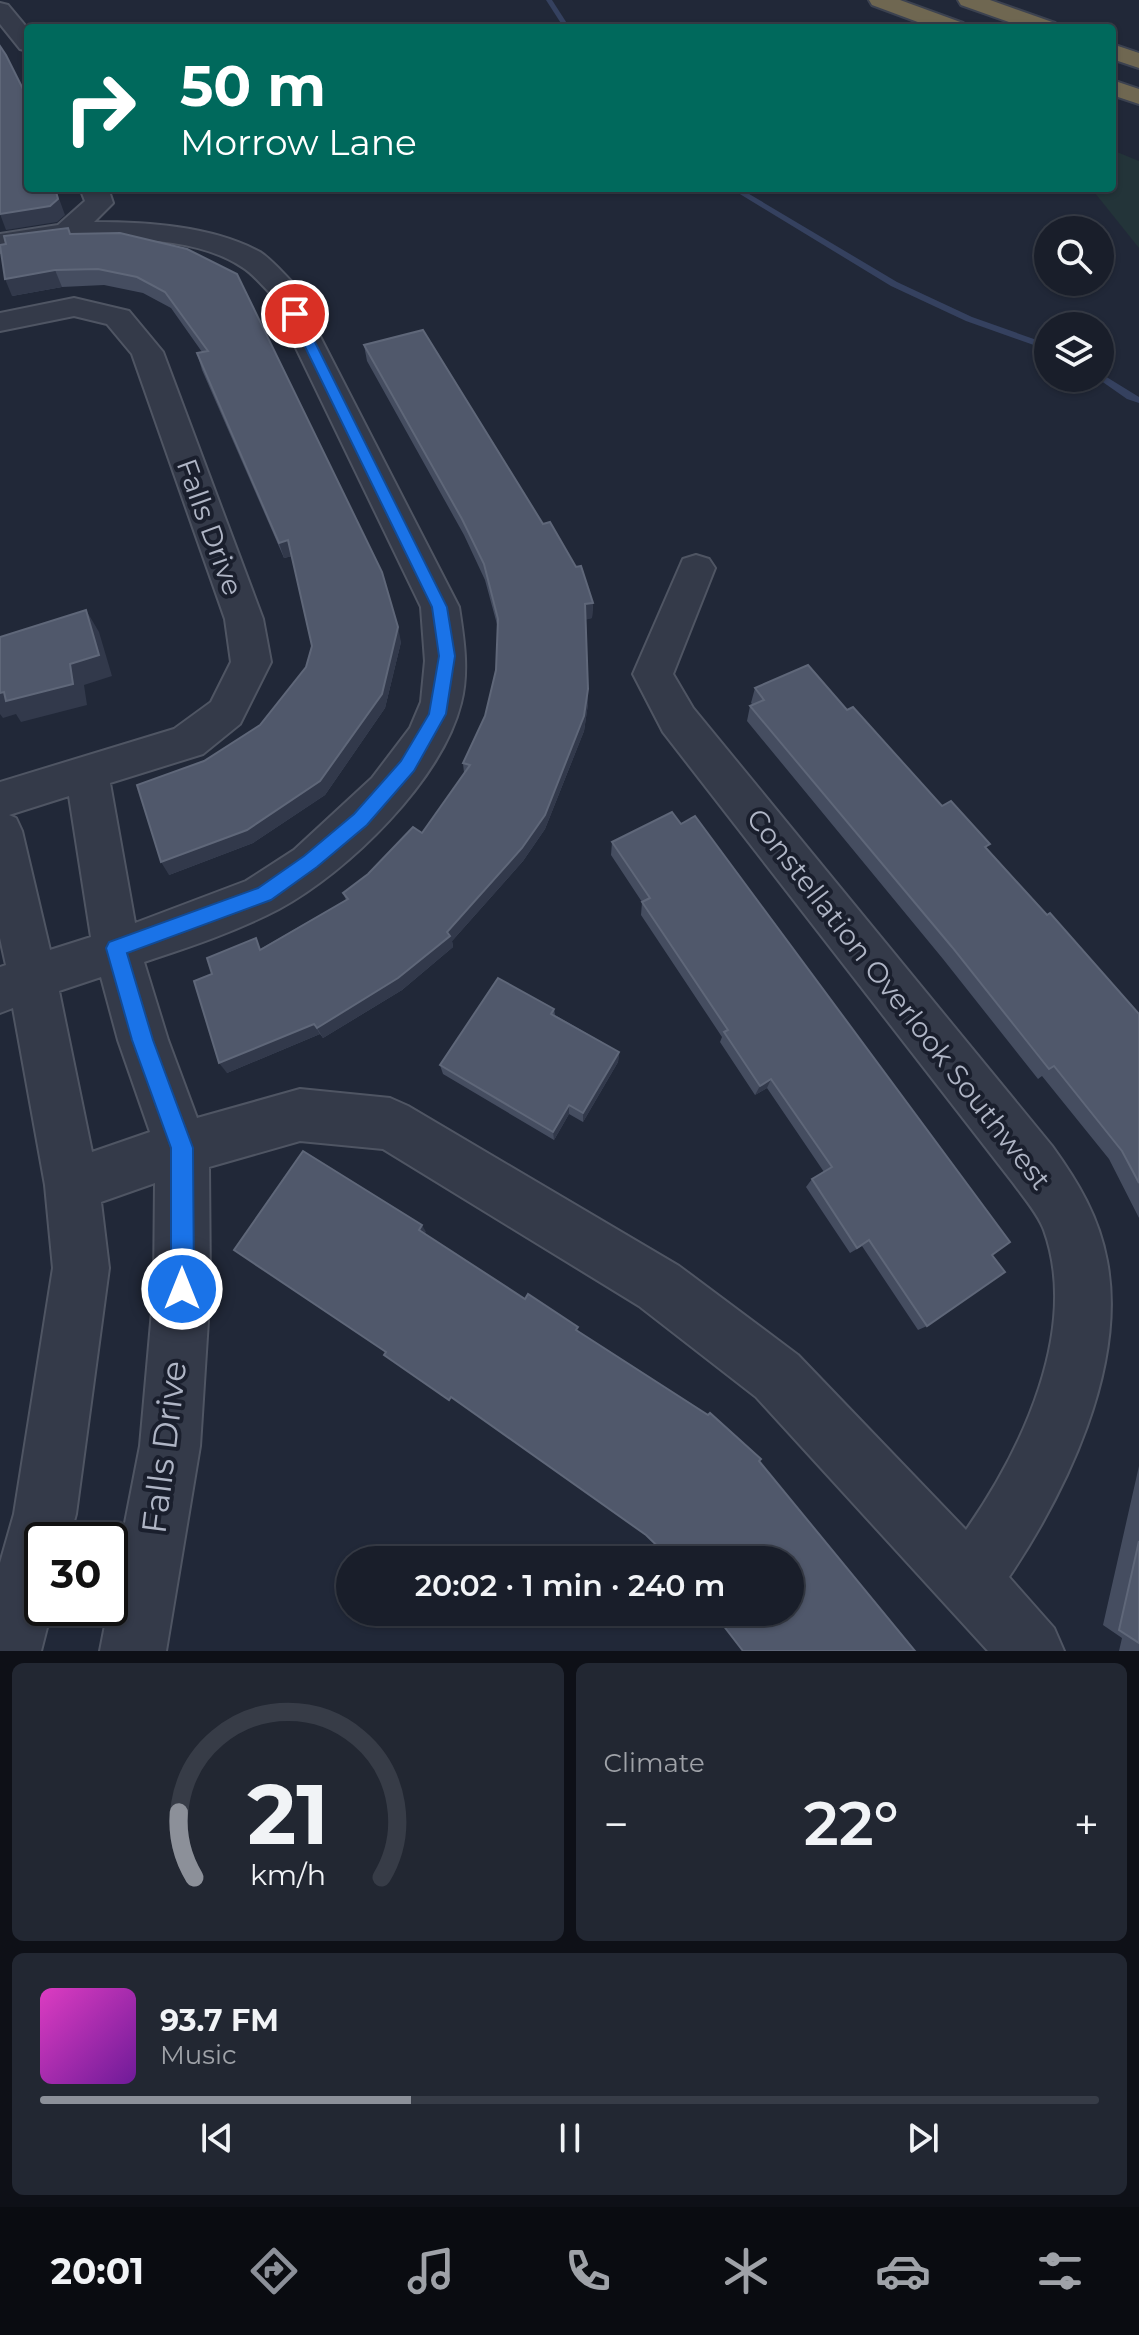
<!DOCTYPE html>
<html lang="en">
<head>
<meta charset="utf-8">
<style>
  body { margin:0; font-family:Montserrat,sans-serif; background:#222732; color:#f1f3f6; height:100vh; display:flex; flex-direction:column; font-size:30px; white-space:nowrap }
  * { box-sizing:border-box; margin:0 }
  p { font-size:26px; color:#9fa2a8 }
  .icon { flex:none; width:44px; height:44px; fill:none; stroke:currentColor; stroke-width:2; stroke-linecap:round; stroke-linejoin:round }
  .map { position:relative; height:1651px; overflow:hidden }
  .details { display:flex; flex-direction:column; gap:12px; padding:12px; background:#0e1017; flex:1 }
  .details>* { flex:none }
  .banner { position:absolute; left:24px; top:24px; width:1092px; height:168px; border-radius:8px; box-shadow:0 2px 6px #0004,0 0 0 2px #373c47; background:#00695c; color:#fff; overflow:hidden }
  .controls { position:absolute; left:1034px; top:216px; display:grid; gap:16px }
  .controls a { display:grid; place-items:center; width:80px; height:80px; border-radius:50%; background:#191e2a; box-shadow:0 2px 6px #0004,0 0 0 2px #373c47; font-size:40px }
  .speed { position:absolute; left:24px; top:1522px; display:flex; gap:16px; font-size:40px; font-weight:700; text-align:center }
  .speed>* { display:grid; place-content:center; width:104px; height:104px; border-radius:50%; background:#191e2a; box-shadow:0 2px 6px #0004,0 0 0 2px #373c47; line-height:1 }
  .speed .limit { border:4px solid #111; border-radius:12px; background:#fff; color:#111 }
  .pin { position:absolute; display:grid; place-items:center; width:68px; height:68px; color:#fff; margin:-34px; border:4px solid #fff; border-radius:50%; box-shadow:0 2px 8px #0007 }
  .me { position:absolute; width:88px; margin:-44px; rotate:0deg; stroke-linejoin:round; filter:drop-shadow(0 0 6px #0008) }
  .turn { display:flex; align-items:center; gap:28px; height:168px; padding:0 24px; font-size:36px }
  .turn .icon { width:104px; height:104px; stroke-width:2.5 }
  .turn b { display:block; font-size:56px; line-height:68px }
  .big { font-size:60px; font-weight:600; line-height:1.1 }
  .details .tile { flex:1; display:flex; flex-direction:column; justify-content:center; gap:12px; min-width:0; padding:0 28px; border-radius:12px; background:#222732 }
  .details .dial { align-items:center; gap:0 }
  .dial svg { height:208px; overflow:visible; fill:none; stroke:#373c47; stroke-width:7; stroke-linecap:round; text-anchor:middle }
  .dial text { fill:#f1f3f6; stroke:none }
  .song { display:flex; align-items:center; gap:24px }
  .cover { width:96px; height:96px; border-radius:12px; background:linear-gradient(135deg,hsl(310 70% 55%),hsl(280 70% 35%)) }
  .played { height:8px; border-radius:4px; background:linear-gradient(90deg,#8c9099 35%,#373c47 35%) }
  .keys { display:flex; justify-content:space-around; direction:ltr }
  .heat { display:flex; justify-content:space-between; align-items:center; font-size:44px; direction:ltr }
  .details .tiles { flex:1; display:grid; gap:12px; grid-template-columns:1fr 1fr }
  .tile:last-child { grid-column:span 2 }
  .trip { position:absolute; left:336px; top:1546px; width:468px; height:80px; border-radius:40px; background:#191e2a; box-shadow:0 2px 6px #0004,0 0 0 2px #373c47; font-weight:600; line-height:80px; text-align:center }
  .menu { display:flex; height:128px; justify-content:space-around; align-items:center; background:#0a0c11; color:#9fa2a8 }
  .menu .icon { width:56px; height:56px }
  .menu .selected { color:#8c9099 }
  .menu b { font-size:36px; color:#f1f3f6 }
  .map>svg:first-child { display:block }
  .green { fill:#233439 }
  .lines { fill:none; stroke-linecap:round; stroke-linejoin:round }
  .stream { fill:#35415f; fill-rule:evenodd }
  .minor-casing { stroke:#4f5563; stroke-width:4 }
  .highway-casing { stroke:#3c4250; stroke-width:4 }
  .minor { fill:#343a49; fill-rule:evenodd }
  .highway { fill:#6f6751; fill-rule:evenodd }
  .wall { fill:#454d60 }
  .shaded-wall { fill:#32394b }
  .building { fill:#50586b; stroke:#5f6779; stroke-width:2 }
  .route { fill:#1a73e8; stroke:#114b97; stroke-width:2 }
  .labels { text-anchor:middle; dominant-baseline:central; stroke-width:8; stroke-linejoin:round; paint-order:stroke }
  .street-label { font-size:28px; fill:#afb5c5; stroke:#1a1f2d }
  .near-street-label { font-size:34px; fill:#afb5c5; stroke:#1a1f2d }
</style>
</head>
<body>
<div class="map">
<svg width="1139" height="1651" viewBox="0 0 1139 1651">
  <rect width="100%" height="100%" fill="#212838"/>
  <!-- green -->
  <polygon class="green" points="1112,150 1139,161 1139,248 1091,188 1112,188"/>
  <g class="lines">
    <!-- stream -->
    <g class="stream">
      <polygon points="546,0 552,0 570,28 564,28"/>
      <polygon points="730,188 739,188 897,282 972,317 1048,344 1048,350 966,321 891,286"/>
      <polygon points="1100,373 1139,397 1139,403 1127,399 1097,378 1100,378"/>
    </g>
    <defs>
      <g id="minor">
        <polygon points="0,3 8,5 28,29 28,51 20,49 0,24"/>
        <path d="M80 188H108L113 203 94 222C147 222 212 226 260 252 272 260 282 272 292 282L459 607C464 639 469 672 461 703 442 780 348 872 279 909 237 931 190 947 144 962L168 1040 197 1118 300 1089 390 1098 408 1106 679 1266 798 1355 966 1530C1021 1451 1080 1330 1044 1230 1038 1214 1024 1198 1014 1184L663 732 633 674 683 559 696 555 709 559 715 568 673 674 693 708 1052 1146C1078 1182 1099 1217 1107 1261 1127 1367 1066 1492 1009 1577L1054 1628 1064 1651H988L756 1397 639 1306 383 1149 300 1141 209 1167 210 1289 200 1446 166 1651H100L140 1446 154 1289 155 1183 101 1202 109 1268 76 1514 69 1540H42V1608H52L41 1651H0V1563L14 1514 53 1268 45 1185 13 1008 0 1013V967L6 965 0 938V782L174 729 211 702 231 662 225 619 132 354 107 324 74 316 0 331V313L74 298 129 311 163 352 263 619 271 662 240 724 203 754 110 783 135 923 246 881 294 850 372 778 410 728 421 702 425 661 421 607 269 292C260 283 252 273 242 267 182 227 67 238 0 252V234L58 225 85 201ZM69 796 91 937 50 950 22 831 16 818 9 815ZM101 977 118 1040 150 1132 92 1152 59 991Z"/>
      </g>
      <g id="highway">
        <polygon points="869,0 900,0 963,23 966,28 934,28 872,5"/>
        <polygon points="958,0 990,0 1055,23 1058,28 1026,28 961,5"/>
        <polygon points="1112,44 1139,53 1139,68 1112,59"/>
        <polygon points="1112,80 1139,89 1139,104 1112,95"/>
      </g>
    </defs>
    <!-- minor casing -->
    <use href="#minor" class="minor-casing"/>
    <!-- highway casing -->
    <use href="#highway" class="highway-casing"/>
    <!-- minor -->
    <use href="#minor" class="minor"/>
    <!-- highway -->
    <use href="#highway" class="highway"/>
  </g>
  <!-- wall -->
  <g class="wall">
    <polygon points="70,234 187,249 401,642 385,708 325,795 253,843 169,875 204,761 260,725 306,667 312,646 292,556 284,558 202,370 197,353 202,352 171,308 143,293 104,285 62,287 12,296"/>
    <polygon points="364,345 593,603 592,618 586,619 588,689 588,704 584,731 545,829 523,861 452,941 453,947 402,990 323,1038 320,1034 227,1073 212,974 262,948 346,900 343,893 422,833 464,773 463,763 485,716 496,670 498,628 485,580 464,535 367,361"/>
    <polygon points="755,688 847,710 942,806 987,849 1139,1014 1139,1218 1109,1159 1042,1076 1038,1079 943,959 747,721 750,706 753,705 751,703"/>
    <polygon points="612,842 992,1255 927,1326 918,1330 862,1246 850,1253 806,1187 812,1179 824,1172 767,1088 755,1095 720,1042 722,1037 641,915 642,902 611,855"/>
    <polygon points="554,1009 555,1015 619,1052 618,1062 583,1122 569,1114 554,1140 443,1074 440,1065"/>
    <polygon points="1139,1466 1139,1651 1119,1651 1122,1638 1103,1625"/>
  </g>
  <!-- shaded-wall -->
  <g class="shaded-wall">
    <polygon points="55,188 59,188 61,192 57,193 65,215 57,222 6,230 0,214"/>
    <polygon points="55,270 62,287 12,296 5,279"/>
    <polygon points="288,540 293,556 284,558 279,543"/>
    <polygon points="593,603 592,618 585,620 585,604"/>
    <polygon points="86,610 99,632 112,676 84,685 87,705 21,722 16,714 3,718 0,714 0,693 70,664"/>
    <polygon points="398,627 401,642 385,708 325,795 253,843 169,875 161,862"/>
    <polygon points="588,689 588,704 584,731 545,829 523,861 452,941 453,947 402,990 323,1038 317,1028 447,932"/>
    <polygon points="314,1024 320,1034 227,1073 219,1063"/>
    <polygon points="619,1052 618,1062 583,1122 583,1113"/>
    <polygon points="771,1079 767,1088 755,1095 760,1086"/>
    <polygon points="569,1105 569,1114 554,1140 553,1132"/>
    <polygon points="422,1225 426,1232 422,1237 419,1230"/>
  </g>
  <!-- building -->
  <g class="building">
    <polygon points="0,46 6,55 28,99 28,188 55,188 58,199 50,206 0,214"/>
    <polygon points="68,228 70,234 120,233 187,249 237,274 382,572 398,627 382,694 320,781 247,830 161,862 137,785 204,761 260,725 306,667 312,646 288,540 279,543 197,353 208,351 165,292 137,277 98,269 55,270 5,279 0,245 6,244 4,236"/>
    <polygon points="423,330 543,524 550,522 576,567 581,566 593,603 585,604 588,689 584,716 545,815 522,848 447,932 450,936 398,978 317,1028 314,1024 219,1063 194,981 212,974 207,958 256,938 260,950 348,899 343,893 368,874 413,827 422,833 470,765 463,763 485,716 496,670 498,619 484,564 462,519 364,345"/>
    <polygon points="86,610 99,655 70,664 73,684 6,701 4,692 0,693 0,637"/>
    <polygon points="808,665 847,710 853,707 942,806 951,801 990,844 985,847 1047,915 1050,913 1139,1014 1139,1183 1122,1151 1054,1066 1049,1069 952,947 750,706 764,700 755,688"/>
    <polygon points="672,812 681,824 695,816 1010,1242 992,1255 1005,1272 927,1326 869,1240 857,1248 812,1179 832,1167 771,1079 760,1086 724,1032 728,1030 642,902 650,898 612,842"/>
    <polygon points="498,978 554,1009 551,1014 619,1052 583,1113 569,1105 553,1132 440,1065"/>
    <polygon points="303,1151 422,1225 419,1230 525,1299 528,1294 578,1327 576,1330 708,1415 710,1413 761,1459 759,1461 915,1651 743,1651 713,1612 790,1612 790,1560 672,1560 646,1535 451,1397 449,1400 384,1355 386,1352 234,1250"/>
    <polygon points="1139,1541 1139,1643 1119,1630"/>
  </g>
  <!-- route -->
  <polygon class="route" points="295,310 301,314 447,607 455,656 446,714 414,771 367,825 317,867 271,900 127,953 153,1040 193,1148 194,1289 191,1297 182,1300 174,1297 171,1289 171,1148 132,1040 106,948 109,942 258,888 304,856 354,814 401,761 429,714 439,656 432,607 289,314"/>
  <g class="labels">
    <!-- street labels -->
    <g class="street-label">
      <text transform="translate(210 527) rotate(70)">Falls Drive</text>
      <text transform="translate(899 999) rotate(52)">Constellation Overlook Southwest</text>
    </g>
    <!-- near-street labels -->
    <g class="near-street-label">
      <text transform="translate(164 1447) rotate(-83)">Falls Drive</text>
    </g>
  </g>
</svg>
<div class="controls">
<a><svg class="icon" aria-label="search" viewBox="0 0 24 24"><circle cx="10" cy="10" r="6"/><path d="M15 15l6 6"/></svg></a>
<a><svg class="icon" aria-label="layers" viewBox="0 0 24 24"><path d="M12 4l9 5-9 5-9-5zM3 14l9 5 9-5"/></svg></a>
</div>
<div class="speed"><div class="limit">30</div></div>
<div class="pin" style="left:295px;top:314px;background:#d93025"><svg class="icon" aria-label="arrive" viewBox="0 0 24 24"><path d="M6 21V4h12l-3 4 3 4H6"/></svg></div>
<svg class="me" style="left:182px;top:1289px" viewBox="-20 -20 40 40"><circle r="17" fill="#1a73e8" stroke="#fff" stroke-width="3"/><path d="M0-11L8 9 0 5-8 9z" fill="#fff"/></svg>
<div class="trip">20:02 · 1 min · 240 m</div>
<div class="banner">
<div class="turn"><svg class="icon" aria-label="right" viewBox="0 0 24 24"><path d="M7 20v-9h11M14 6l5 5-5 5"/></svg><div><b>50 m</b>Morrow Lane</div></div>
</div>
</div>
<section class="details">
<div class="tiles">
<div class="tile dial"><svg viewBox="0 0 100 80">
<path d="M14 69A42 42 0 1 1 86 69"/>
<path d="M14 69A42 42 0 0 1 8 44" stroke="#8c9099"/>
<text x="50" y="56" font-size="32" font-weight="700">21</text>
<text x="50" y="72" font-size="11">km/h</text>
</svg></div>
<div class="tile"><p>Climate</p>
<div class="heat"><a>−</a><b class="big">22°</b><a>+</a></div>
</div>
<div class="tile">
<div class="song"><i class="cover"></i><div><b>93.7 FM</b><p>Music</p></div></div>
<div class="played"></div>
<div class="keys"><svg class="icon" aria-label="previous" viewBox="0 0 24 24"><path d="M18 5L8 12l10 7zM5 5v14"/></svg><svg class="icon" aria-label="pause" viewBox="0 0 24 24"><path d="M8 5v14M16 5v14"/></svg><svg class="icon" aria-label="next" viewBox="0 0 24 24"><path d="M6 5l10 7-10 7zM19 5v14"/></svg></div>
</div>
</div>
</section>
<nav class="menu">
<b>20:01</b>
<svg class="icon selected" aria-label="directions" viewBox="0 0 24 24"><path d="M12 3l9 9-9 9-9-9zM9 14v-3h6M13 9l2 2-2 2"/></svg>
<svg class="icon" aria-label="music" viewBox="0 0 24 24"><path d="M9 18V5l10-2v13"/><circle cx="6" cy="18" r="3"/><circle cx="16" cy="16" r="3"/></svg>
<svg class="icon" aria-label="phone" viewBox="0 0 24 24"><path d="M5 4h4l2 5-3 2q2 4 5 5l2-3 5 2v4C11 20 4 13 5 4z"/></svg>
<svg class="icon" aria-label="climate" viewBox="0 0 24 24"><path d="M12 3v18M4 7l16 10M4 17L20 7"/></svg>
<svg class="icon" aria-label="car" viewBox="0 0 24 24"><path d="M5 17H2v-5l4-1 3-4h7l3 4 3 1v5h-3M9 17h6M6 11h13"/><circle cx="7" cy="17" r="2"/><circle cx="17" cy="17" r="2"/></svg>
<svg class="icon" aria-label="filters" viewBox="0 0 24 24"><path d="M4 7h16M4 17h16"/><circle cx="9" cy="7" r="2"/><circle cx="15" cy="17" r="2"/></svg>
</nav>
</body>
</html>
